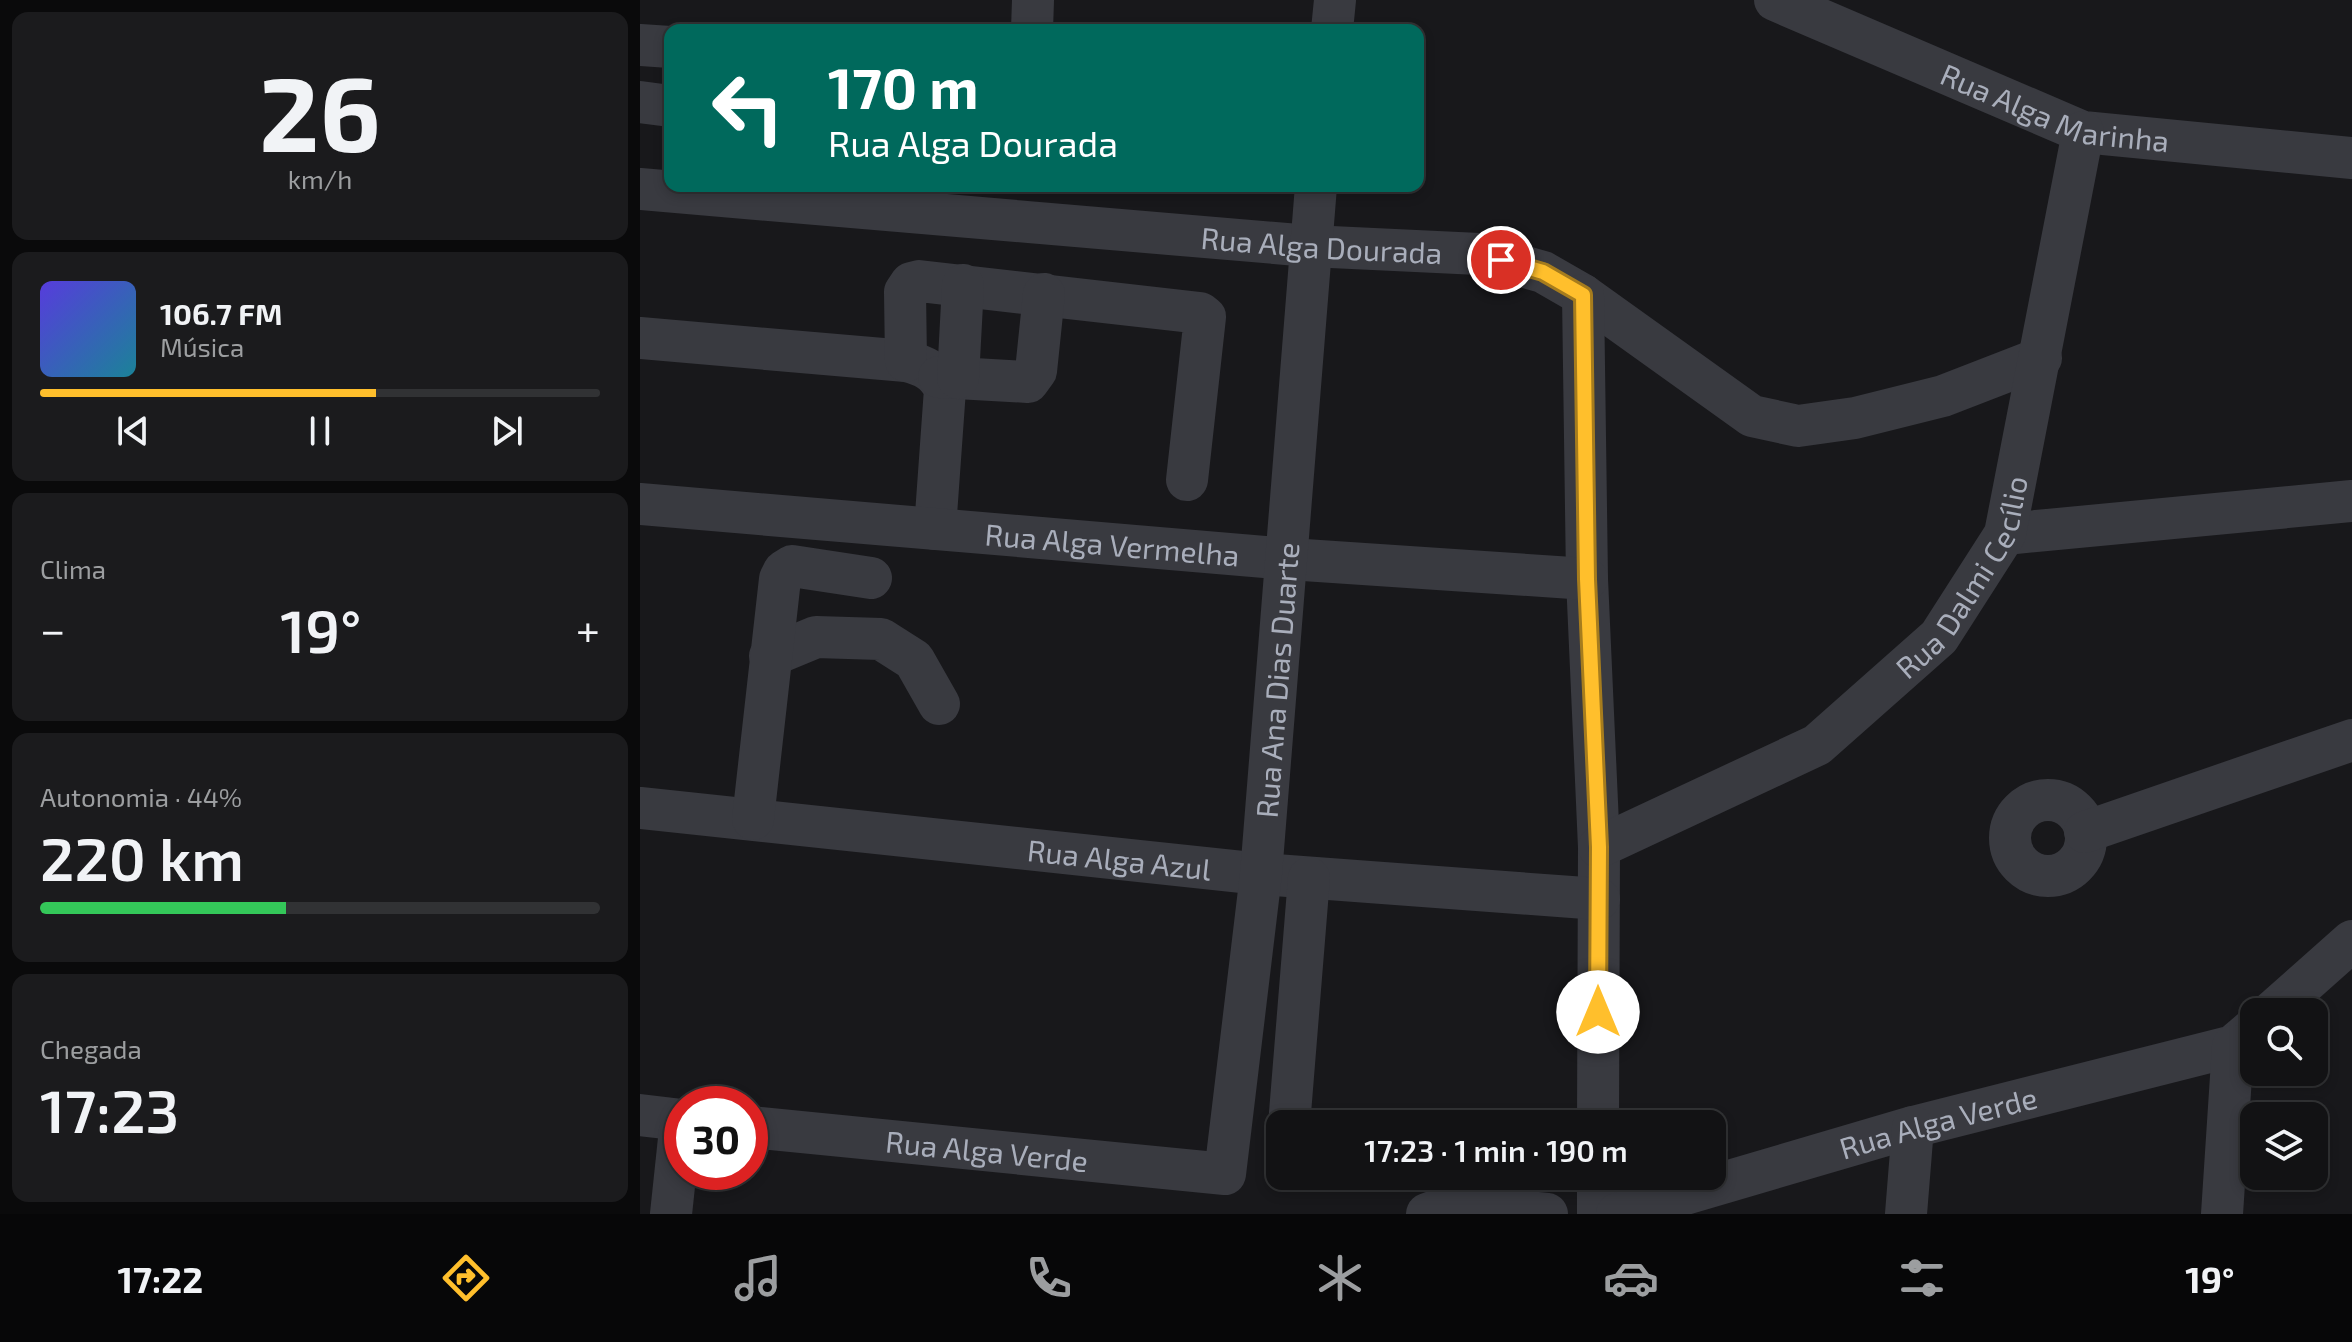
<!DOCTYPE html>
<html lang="pt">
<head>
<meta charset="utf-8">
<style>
  body { margin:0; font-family:"Exo 2",sans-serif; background:#1b1b1d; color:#f1f3f6; height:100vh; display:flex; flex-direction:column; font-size:30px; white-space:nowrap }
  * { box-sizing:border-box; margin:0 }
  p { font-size:26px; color:#9c9ea0 }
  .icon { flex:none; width:44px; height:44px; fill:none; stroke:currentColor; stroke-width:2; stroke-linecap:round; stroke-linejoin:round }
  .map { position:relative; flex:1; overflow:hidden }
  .details { display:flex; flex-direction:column; gap:12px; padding:12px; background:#0a0a0b; width:640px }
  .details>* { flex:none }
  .top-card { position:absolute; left:24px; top:24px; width:760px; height:168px; border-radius:16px; box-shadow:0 4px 12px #0003,0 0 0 2px #313234; background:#00695c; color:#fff; overflow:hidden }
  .fabs { position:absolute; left:1600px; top:998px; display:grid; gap:16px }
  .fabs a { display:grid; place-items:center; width:88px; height:88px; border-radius:16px; background:#121214; box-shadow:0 4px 12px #0003,0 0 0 2px #313234; font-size:40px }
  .speed { position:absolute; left:24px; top:1086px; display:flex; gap:16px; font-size:40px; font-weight:700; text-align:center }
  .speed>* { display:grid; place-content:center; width:104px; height:104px; border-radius:50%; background:#121214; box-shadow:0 4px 12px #0003,0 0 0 2px #313234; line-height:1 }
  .speed .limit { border:12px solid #d22; background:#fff; color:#111 }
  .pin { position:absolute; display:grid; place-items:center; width:68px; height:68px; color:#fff; margin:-34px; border:4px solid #fff; border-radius:50%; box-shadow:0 2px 8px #0007 }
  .me { position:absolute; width:88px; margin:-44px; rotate:0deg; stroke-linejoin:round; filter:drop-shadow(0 0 6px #0008) }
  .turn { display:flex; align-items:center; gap:28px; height:168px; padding:0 32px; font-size:36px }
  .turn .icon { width:104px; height:104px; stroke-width:2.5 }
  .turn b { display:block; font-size:56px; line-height:68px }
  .big { font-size:60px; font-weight:600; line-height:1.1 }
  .details .widget { flex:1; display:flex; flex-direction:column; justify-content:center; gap:12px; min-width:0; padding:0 28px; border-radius:16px; background:#1b1b1d }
  .details .dial { align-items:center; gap:0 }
  .dial b { font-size:104px; line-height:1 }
  .song { display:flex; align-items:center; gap:24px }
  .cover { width:96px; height:96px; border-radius:12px; background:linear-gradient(135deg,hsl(250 70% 55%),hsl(190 70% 35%)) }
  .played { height:8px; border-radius:4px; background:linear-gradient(90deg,#ffbf2c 60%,#313234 60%) }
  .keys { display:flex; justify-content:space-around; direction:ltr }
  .heat { display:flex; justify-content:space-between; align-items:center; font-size:44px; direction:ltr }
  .charge { height:12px; border-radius:6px; background:linear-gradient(90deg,#34c759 44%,#313234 0) }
  .trip { position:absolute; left:626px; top:1110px; width:460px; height:80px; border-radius:16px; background:#121214; box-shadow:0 4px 12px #0003,0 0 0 2px #313234; font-weight:600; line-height:80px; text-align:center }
  .tabs { display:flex; height:128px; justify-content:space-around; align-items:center; background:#070708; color:#9c9ea0 }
  .tabs .icon { width:56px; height:56px }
  .tabs .active { color:#ffbf2c }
  .tabs b { font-size:36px; color:#f1f3f6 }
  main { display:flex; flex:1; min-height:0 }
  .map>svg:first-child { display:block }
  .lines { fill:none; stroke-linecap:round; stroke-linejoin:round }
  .minor { stroke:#393a40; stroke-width:42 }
  .route-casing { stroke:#a67c1d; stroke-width:20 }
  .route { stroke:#ffbf2c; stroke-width:14 }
  .labels { text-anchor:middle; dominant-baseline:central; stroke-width:8; stroke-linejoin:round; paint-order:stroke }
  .street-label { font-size:30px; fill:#a9aebb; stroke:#131316 }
</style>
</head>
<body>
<main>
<section class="details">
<div class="widget dial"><b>26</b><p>km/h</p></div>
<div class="widget">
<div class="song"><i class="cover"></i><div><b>106.7 FM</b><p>Música</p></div></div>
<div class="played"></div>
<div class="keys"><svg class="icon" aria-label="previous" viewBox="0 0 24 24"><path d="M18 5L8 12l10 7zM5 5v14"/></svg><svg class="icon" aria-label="pause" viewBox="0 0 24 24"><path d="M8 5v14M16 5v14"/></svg><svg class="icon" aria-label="next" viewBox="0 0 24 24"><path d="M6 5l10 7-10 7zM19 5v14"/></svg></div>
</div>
<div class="widget"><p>Clima</p>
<div class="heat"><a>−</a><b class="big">19°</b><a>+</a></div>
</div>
<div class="widget"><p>Autonomia · 44%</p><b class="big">220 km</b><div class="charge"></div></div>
<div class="widget"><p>Chegada</p><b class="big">17:23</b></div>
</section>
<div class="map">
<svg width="1712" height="1214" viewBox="0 0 1712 1214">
  <rect width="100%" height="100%" fill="#18181b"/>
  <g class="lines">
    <!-- minor -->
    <g class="minor">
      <path id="s1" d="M1135 0 1443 132 1712 158"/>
      <polyline points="392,30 393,0"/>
      <polyline points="692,30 695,0"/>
      <polyline points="0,45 30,47"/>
      <polyline points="0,102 30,106"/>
      <path id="s2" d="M0 189 670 246 839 254 903 272 943 295 1112 416 1158 426 1215 418 1303 396 1401 358"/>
      <polyline points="943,295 947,579 959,847 958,1124"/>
      <path d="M0 338 266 361C285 366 296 371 305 389L295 529"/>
      <polyline points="266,361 265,292 271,283 279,281 560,313 565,317 547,480"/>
      <polyline points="299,377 388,382 396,371 404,294"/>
      <polyline points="318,378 323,285"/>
      <path id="s3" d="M0 504 649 559 947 579"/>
      <polyline points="1365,534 1712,501"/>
      <polyline points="130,656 176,637 241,639 274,660 299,704"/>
      <circle cx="1408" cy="838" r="38"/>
      <path id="s4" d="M0 808 621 874 959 899"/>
      <polyline points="113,819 140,579 144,571 152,566 231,578"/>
      <polyline points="1445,832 1712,740"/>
      <path id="s5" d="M959 847 1177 745 1299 637 1365 534 1443 132"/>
      <polyline points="1632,1012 1712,941"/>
      <polyline points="650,1113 669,878"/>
      <polyline points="0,1115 42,1120"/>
      <path id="s6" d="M110 1127 585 1174 621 874 676 186"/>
      <polyline points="31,1214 41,1120"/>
      <polyline points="787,1214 814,1204 907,1214"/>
      <polyline points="958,1214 958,1176"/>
      <path id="s7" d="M977 1214 1273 1127 1593 1046 1614 1028"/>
      <polyline points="1266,1214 1273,1127"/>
      <polyline points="1582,1214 1593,1046"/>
    </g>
  </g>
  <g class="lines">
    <defs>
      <polyline id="route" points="861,260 903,272 943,295 947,579 959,847 958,1012"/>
    </defs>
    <!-- route casing -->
    <use href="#route" class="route-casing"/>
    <!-- route -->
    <use href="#route" class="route"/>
  </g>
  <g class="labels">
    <!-- street labels -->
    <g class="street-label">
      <text stroke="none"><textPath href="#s1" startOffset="302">Rua Alga Marinha</textPath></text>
      <text stroke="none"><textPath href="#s2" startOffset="684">Rua Alga Dourada</textPath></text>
      <text stroke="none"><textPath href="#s3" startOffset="474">Rua Alga Vermelha</textPath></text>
      <text stroke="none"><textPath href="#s5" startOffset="468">Rua Dalmi Cecílio</textPath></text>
      <text stroke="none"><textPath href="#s6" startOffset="974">Rua Ana Dias Duarte</textPath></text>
      <text stroke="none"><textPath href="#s4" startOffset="482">Rua Alga Azul</textPath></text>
      <text stroke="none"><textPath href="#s7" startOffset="334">Rua Alga Verde</textPath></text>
      <text stroke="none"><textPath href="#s6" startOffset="238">Rua Alga Verde</textPath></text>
    </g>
  </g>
</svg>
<div class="fabs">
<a><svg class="icon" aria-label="search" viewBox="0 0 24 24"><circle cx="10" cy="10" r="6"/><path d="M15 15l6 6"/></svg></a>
<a><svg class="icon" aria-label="layers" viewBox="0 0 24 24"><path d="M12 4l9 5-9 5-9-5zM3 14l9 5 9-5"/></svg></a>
</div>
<div class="speed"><div class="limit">30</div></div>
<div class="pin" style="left:861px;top:260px;background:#d93025"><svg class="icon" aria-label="arrive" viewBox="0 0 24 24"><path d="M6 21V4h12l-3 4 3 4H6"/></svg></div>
<svg class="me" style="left:958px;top:1012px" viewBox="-20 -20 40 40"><circle r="19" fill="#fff"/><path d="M0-13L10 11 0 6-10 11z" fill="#ffbf2c"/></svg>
<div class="trip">17:23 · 1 min · 190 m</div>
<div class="top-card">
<div class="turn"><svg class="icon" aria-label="left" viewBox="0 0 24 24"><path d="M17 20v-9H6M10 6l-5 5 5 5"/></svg><div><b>170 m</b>Rua Alga Dourada</div></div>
</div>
</div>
</main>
<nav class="tabs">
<b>17:22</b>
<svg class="icon active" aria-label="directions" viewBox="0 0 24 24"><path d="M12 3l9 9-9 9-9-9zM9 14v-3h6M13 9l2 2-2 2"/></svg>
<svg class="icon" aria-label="music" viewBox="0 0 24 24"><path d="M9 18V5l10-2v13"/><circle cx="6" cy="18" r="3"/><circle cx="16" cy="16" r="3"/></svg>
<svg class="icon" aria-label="phone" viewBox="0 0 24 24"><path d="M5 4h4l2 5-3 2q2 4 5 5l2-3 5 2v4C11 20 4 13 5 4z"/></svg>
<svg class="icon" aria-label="climate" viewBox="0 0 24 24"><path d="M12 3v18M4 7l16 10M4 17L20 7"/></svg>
<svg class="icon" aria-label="car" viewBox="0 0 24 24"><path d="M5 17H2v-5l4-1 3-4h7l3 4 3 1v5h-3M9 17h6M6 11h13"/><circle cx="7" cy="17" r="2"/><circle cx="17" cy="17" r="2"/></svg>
<svg class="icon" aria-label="filters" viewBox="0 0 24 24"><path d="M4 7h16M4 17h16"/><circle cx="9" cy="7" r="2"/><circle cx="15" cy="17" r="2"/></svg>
<b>19°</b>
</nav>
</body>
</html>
